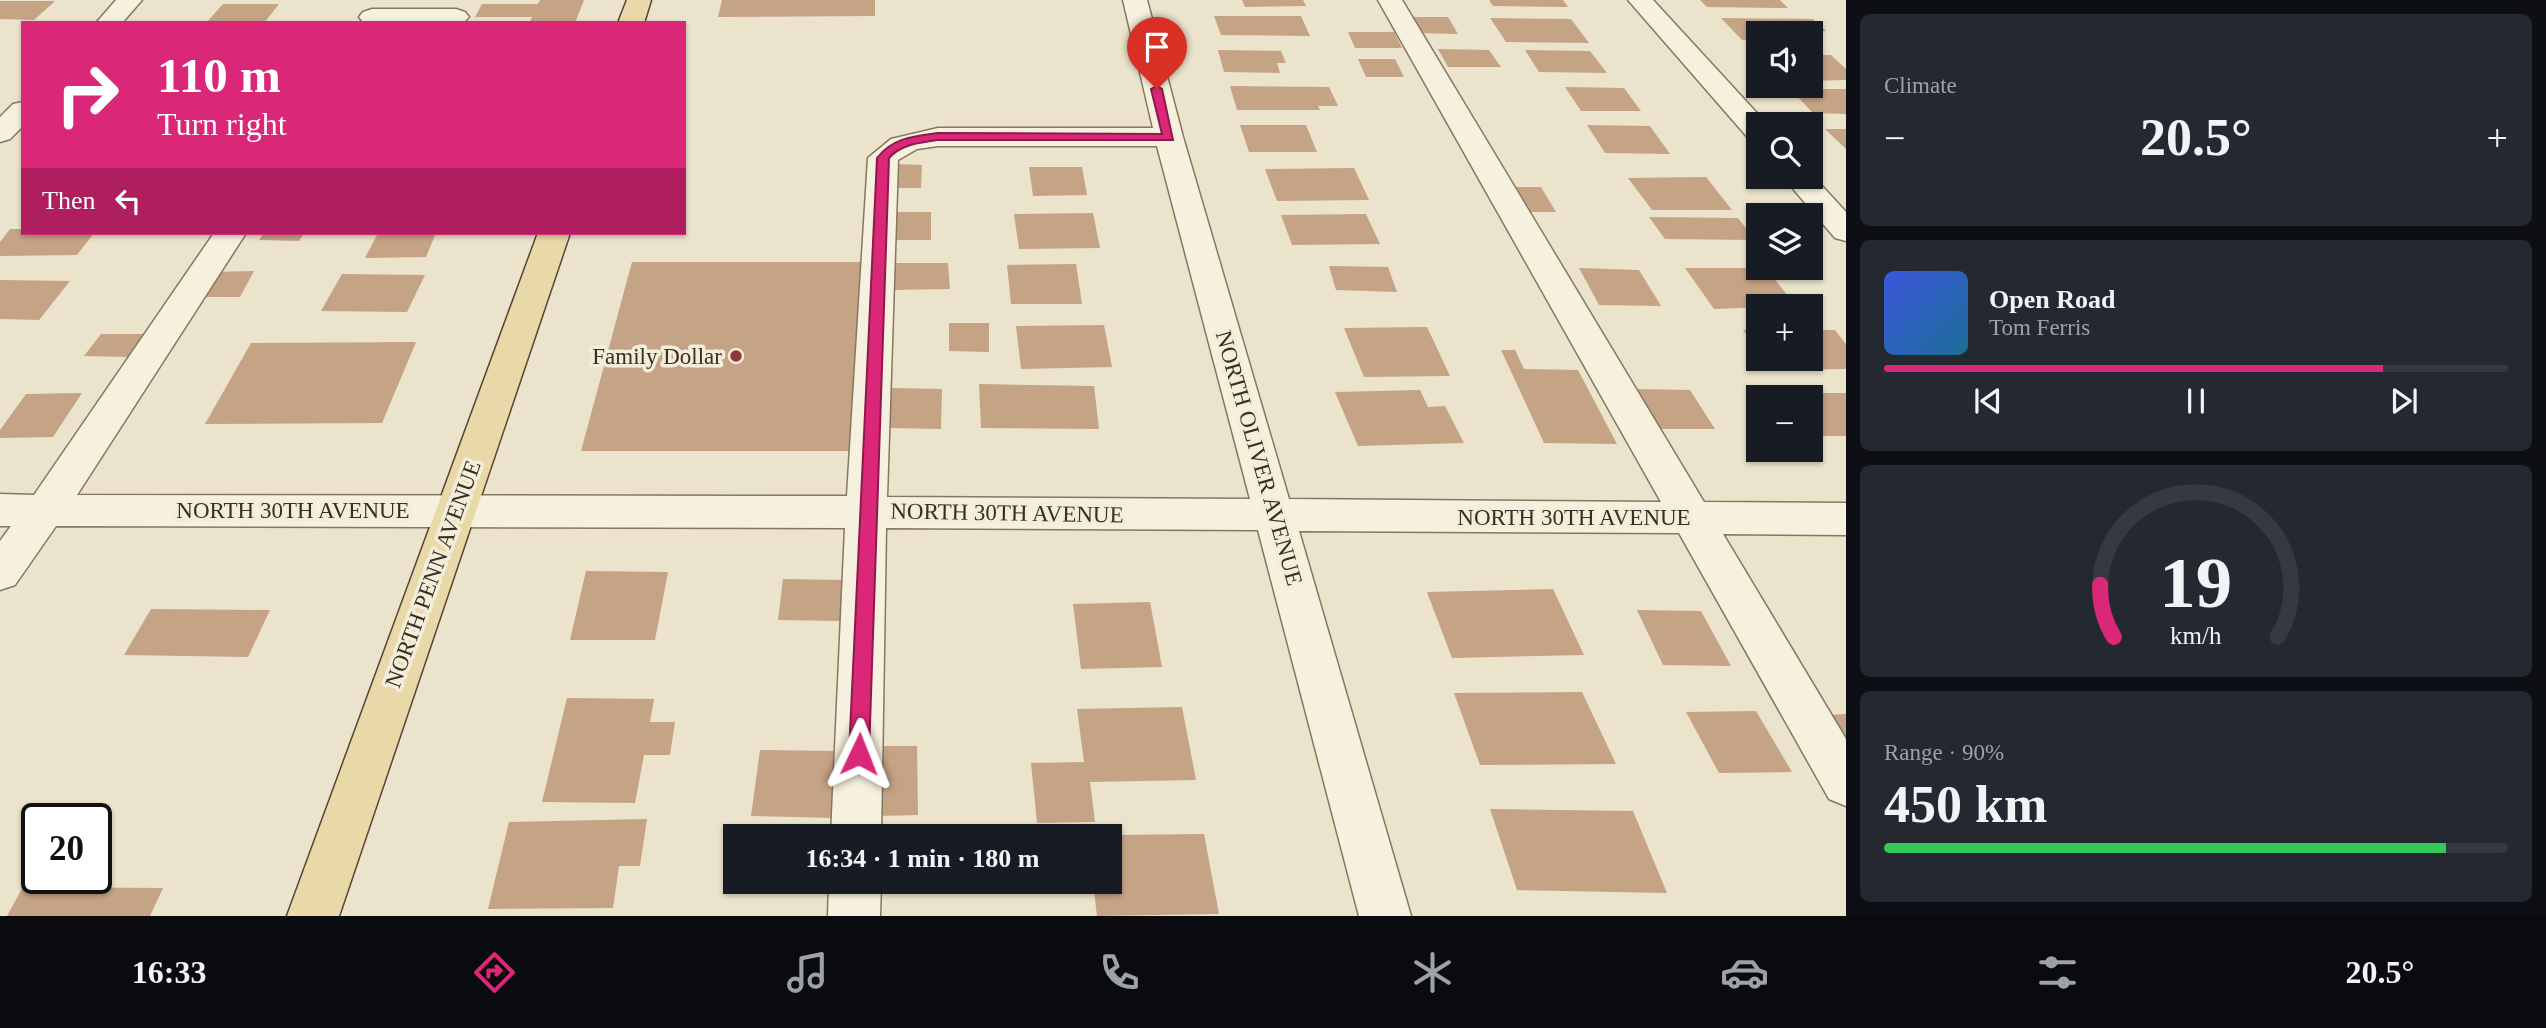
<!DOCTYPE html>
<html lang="en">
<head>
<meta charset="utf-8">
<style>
  body { margin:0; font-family:"Times New Roman",serif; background:#242831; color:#f1f3f6; height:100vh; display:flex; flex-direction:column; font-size:26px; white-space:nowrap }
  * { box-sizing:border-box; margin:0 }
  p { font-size:23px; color:#9ea1a6 }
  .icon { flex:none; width:38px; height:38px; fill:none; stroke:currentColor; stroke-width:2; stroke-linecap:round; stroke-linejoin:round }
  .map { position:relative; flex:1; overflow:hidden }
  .sheet { display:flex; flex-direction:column; gap:14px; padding:14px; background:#0d0f14; width:700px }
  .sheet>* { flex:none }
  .banner { position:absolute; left:21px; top:21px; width:665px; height:214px; border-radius:0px; box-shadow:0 2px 5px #0004; background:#db2777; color:#fff; overflow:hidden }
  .tools { position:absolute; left:1746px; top:21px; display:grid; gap:14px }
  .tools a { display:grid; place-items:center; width:77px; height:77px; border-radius:0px; background:#171b24; box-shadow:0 2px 5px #0004; font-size:35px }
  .speed { position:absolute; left:21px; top:803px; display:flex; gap:14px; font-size:35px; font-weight:700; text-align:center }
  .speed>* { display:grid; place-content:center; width:91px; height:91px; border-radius:50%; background:#171b24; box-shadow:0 2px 5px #0004; line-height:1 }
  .speed .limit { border:4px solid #111; border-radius:10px; background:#fff; color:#111 }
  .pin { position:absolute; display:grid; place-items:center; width:60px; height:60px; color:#fff; margin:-72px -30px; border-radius:50% 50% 50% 0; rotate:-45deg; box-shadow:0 0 7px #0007 }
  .pin .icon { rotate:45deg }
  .me { position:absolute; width:77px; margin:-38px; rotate:2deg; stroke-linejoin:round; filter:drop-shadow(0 0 5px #0008) }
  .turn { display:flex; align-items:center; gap:24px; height:147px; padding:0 21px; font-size:32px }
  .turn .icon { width:91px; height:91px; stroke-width:2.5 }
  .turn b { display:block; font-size:49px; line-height:60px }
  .then { display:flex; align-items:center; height:66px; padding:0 21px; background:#0003; gap:14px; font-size:26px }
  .big { font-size:52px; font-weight:700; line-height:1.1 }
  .sheet .tile { flex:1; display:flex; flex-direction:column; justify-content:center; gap:10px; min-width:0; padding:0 24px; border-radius:10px; background:#242831 }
  .sheet .dial { align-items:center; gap:0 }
  .dial svg { height:182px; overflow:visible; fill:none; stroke:#363941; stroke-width:7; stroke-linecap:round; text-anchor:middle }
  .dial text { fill:#f1f3f6; stroke:none }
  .song { display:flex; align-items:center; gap:21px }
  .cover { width:84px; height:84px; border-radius:10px; background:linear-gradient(135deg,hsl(230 70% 55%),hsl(200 70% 35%)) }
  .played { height:7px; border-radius:4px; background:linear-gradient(90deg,#db2777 80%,#363941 80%) }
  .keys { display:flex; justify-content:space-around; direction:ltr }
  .heat { display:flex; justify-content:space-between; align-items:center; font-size:38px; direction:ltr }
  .charge { height:10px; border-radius:5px; background:linear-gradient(90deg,#34c759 90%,#363941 0) }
  .trip { position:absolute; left:723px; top:824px; width:399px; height:70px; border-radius:0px; background:#171b24; box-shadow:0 2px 5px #0004; font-weight:700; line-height:70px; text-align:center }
  .menu { display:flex; height:112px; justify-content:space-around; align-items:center; background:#090b0e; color:#9ea1a6 }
  .menu .icon { width:49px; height:49px }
  .menu .current { color:#db2777 }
  .menu b { font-size:32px; color:#f1f3f6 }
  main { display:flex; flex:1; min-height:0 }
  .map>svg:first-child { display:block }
  .building { fill:#c5a385 }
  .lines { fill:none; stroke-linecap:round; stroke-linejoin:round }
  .minor-casing { stroke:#867761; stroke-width:3 }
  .major-casing { stroke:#554534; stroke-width:3 }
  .minor { fill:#f6f0de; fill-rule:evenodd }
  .major { fill:#e9d8a8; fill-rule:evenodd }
  .route { fill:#db2777; stroke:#8e194d; stroke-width:2 }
  .poi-dot { fill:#8f3a37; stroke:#f3edda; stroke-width:2.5 }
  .labels { text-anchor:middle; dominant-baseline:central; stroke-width:7; stroke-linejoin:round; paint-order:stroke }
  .poi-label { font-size:23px; fill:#392e23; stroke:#f3edda; text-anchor:end }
  .street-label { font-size:23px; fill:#392e23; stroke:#f3edda }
</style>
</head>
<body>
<main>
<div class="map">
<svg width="1846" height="916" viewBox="0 0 1846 916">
  <rect width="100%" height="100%" fill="#ebe3cb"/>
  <!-- building -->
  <g class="building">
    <polygon points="540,0 584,0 575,23 529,23 532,17 475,17 482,4 538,4"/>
    <polygon points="722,0 875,0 875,16 718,17"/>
    <polygon points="1242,0 1303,0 1306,6 1245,7"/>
    <polygon points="1489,0 1563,0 1568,7 1493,6"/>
    <polygon points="1700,0 1780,0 1788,8 1707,7"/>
    <polygon points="0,1 55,1 34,20 0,19"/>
    <polygon points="223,4 279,4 264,23 206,23"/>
    <polygon points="1214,16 1301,16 1310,36 1221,35"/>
    <polygon points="1407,17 1448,17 1458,34 1416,33"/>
    <polygon points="1490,18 1571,19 1589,43 1506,42"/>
    <polygon points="1721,18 1813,19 1826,31 1759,33 1759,41 1742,40"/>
    <polygon points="1348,32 1394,32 1402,48 1355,48"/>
    <polygon points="1438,49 1489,50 1501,67 1448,67"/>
    <polygon points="1218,50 1281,51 1286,63 1277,63 1280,73 1224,72"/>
    <polygon points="1525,50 1590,51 1607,73 1539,72"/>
    <polygon points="1811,55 1831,55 1846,69 1846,80 1811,81"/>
    <polygon points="1358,59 1395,59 1404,77 1366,77"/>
    <polygon points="1230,86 1329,87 1338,106 1318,106 1320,110 1237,110"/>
    <polygon points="1565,87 1624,88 1641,111 1581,111"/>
    <polygon points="1790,89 1846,89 1846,114 1813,113"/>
    <polygon points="1240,125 1306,125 1317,152 1249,152"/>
    <polygon points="1587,125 1650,126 1670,154 1605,153"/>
    <polygon points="1825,129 1846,129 1846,149"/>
    <polygon points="894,164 922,165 921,188 891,188"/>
    <polygon points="1029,167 1082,167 1087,195 1033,196"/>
    <polygon points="1354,168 1369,200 1277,201 1265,169"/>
    <polygon points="1706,177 1732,210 1652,210 1628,178"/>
    <polygon points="1510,187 1541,187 1556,212 1524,212"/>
    <polygon points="893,212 931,212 931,240 891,240"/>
    <polygon points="1093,213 1100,248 1019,249 1014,214"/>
    <polygon points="1366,214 1380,244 1292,245 1281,215"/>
    <polygon points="1649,217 1738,218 1755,240 1665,239"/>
    <polygon points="10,229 23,229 23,233 94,233 77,255 0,256 0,242"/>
    <polygon points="264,233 304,233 299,241 259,240"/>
    <polygon points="378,233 436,233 426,257 365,258"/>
    <polygon points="632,262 870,262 860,451 581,451"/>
    <polygon points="890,263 948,263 950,289 889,290"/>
    <polygon points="1076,264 1082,304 1011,304 1007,265"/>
    <polygon points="1329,266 1388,267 1397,292 1336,290"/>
    <polygon points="1579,268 1639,270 1661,306 1599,305"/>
    <polygon points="1685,268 1766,268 1796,306 1714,309"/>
    <polygon points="254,271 240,297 198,297 213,272"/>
    <polygon points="342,274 425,275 407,312 321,311"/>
    <polygon points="0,280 70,281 39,320 0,319"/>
    <polygon points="949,323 989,323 989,352 949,351"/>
    <polygon points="1104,325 1112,367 1021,369 1016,326"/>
    <polygon points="1427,327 1450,376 1364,377 1344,328"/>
    <polygon points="1743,330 1759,330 1759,351"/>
    <polygon points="1811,330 1835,330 1846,344 1846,369 1773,370 1765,359 1811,359"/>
    <polygon points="101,334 144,334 128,357 84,356"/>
    <polygon points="416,342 382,423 205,424 251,343"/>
    <polygon points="1501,350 1515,350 1524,369 1578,370 1617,444 1544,443"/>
    <polygon points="979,384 1094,386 1099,429 981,428"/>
    <polygon points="892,388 942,389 941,429 889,428"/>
    <polygon points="1635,389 1690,390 1715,429 1658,429"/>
    <polygon points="1420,390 1428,407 1445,406 1464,443 1358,446 1335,392"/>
    <polygon points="82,393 53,437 0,438 0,430 26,394"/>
    <polygon points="1769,393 1846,393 1846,436 1811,436 1811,397 1772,397"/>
    <polygon points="586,571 668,572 655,640 570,640"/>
    <polygon points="783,579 844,580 841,621 778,620"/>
    <polygon points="1553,589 1584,655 1452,658 1427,592"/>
    <polygon points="1150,602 1162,667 1081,669 1073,604"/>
    <polygon points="151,609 270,610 248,657 124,655"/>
    <polygon points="1637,610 1701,611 1731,666 1663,665"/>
    <polygon points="1582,692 1616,764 1480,765 1454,693"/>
    <polygon points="567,698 654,699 650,722 675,722 670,755 644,755 635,803 542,802"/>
    <polygon points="1182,707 1196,780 1090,782 1095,822 1037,823 1031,763 1084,762 1077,709"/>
    <polygon points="1756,711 1792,772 1719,773 1686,712"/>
    <polygon points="1846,714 1846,748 1826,715"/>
    <polygon points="878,746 917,746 918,815 877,816"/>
    <polygon points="760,750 838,751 832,818 751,816"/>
    <polygon points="1490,809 1633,811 1667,893 1517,890"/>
    <polygon points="647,819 640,866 619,866 613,908 488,909 509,822"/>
    <polygon points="1204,834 1219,914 1097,916 1093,882 1110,882 1110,835"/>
    <polygon points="23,887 163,888 150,916 7,916"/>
  </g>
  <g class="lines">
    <defs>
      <g id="minor">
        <polygon points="116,0 142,0 122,23 96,23"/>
        <path d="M1123 0H1147L1183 137 1289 499 1661 502 1378 0H1402L1704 502 1846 503V535L1723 534 1846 739V806L1829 799 1679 533 1299 531 1411 916H1359L1258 530 886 528 881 836H831L845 528 56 526 15 585 0 590V541L11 526H0V494L34 495 214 233H246L77 495 847 496 868 158 891 139 938 128H1153ZM938 146H1157L1250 499 887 497 898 160 917 149Z"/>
        <polygon points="1628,0 1653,0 1767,124 1759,124 1759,142 1749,139"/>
        <polygon points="372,9 456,9 465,12 469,17 463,23 363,22 359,17 363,12"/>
        <polygon points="23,102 23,126 10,139 0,142 0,117 13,104"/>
        <polygon points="1811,174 1846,212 1846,241 1835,238 1783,177 1811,177"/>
        <polygon points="829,882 881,882 880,916 828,916"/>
      </g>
      <g id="major">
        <polygon points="627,0 651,0 644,23 618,23"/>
        <polygon points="538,233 570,233 339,916 287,916"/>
      </g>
    </defs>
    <!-- minor casing -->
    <use href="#minor" class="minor-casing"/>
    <!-- major casing -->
    <use href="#major" class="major-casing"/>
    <!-- minor -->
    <use href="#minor" class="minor"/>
    <!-- major -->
    <use href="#major" class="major"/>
  </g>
  <!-- route -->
  <path class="route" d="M1157 86 1162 89 1173 140H937C919 143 902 144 889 158L869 754 866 760 859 763 852 760 849 754 877 158C892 138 914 136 937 133L1162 134 1151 89Z"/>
  <!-- markers -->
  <circle class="poi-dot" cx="736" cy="356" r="7"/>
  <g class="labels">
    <!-- poi labels -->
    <g class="poi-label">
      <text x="722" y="356">Family Dollar</text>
    </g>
    <!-- street labels -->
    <g class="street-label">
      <text transform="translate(1259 458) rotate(74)">NORTH OLIVER AVENUE</text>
      <text x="293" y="510">NORTH 30TH AVENUE</text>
      <text transform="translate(1007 513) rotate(1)">NORTH 30TH AVENUE</text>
      <text x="1574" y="517">NORTH 30TH AVENUE</text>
      <text transform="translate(433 574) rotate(-70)">NORTH PENN AVENUE</text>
    </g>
  </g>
</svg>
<div class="tools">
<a><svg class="icon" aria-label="sound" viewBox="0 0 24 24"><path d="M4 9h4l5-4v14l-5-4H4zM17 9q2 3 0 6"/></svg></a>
<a><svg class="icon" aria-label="search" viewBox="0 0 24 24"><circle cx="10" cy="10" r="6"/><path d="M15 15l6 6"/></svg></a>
<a><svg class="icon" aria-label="layers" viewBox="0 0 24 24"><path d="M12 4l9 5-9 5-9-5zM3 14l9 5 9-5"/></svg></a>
<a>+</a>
<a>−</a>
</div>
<div class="speed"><div class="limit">20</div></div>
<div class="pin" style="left:1157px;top:89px;background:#d93025"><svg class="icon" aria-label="arrive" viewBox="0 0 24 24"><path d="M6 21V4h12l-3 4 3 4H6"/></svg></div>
<svg class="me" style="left:859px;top:754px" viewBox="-20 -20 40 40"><path d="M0-17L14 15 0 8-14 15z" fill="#db2777" stroke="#fff" stroke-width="4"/></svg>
<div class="trip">16:34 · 1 min · 180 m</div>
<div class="banner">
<div class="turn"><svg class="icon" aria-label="right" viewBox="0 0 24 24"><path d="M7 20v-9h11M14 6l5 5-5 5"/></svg><div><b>110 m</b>Turn right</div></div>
<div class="then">Then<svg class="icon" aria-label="left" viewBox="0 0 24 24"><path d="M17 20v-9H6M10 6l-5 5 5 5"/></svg></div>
</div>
</div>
<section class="sheet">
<div class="tile"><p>Climate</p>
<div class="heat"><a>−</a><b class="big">20.5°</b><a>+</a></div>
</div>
<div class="tile">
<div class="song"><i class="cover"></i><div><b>Open Road</b><p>Tom Ferris</p></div></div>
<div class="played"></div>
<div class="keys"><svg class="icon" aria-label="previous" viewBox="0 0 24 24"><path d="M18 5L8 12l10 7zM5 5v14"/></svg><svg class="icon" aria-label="pause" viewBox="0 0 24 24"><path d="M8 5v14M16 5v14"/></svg><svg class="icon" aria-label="next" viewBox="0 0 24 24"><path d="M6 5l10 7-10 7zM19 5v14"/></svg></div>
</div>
<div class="tile dial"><svg viewBox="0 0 100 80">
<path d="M14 69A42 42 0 1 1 86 69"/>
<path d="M14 69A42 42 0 0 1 8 46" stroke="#db2777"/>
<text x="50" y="56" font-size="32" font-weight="700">19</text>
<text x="50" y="72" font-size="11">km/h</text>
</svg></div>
<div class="tile"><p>Range · 90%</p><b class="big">450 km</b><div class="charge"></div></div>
</section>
</main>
<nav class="menu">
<b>16:33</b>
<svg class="icon current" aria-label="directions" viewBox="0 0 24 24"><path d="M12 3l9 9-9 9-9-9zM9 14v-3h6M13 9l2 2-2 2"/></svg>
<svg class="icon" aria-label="music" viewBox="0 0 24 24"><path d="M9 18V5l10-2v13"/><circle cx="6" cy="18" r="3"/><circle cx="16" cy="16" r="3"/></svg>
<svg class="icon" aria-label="phone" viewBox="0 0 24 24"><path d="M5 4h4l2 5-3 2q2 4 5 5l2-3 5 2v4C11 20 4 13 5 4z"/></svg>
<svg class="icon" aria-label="climate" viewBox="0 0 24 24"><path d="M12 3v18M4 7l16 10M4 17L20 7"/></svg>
<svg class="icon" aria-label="car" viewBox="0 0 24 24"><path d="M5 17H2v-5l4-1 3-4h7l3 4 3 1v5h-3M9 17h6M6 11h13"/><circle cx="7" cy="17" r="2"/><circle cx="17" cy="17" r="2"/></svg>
<svg class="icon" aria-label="filters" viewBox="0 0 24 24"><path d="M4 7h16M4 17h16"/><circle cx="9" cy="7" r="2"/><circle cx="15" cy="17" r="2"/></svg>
<b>20.5°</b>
</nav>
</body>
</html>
